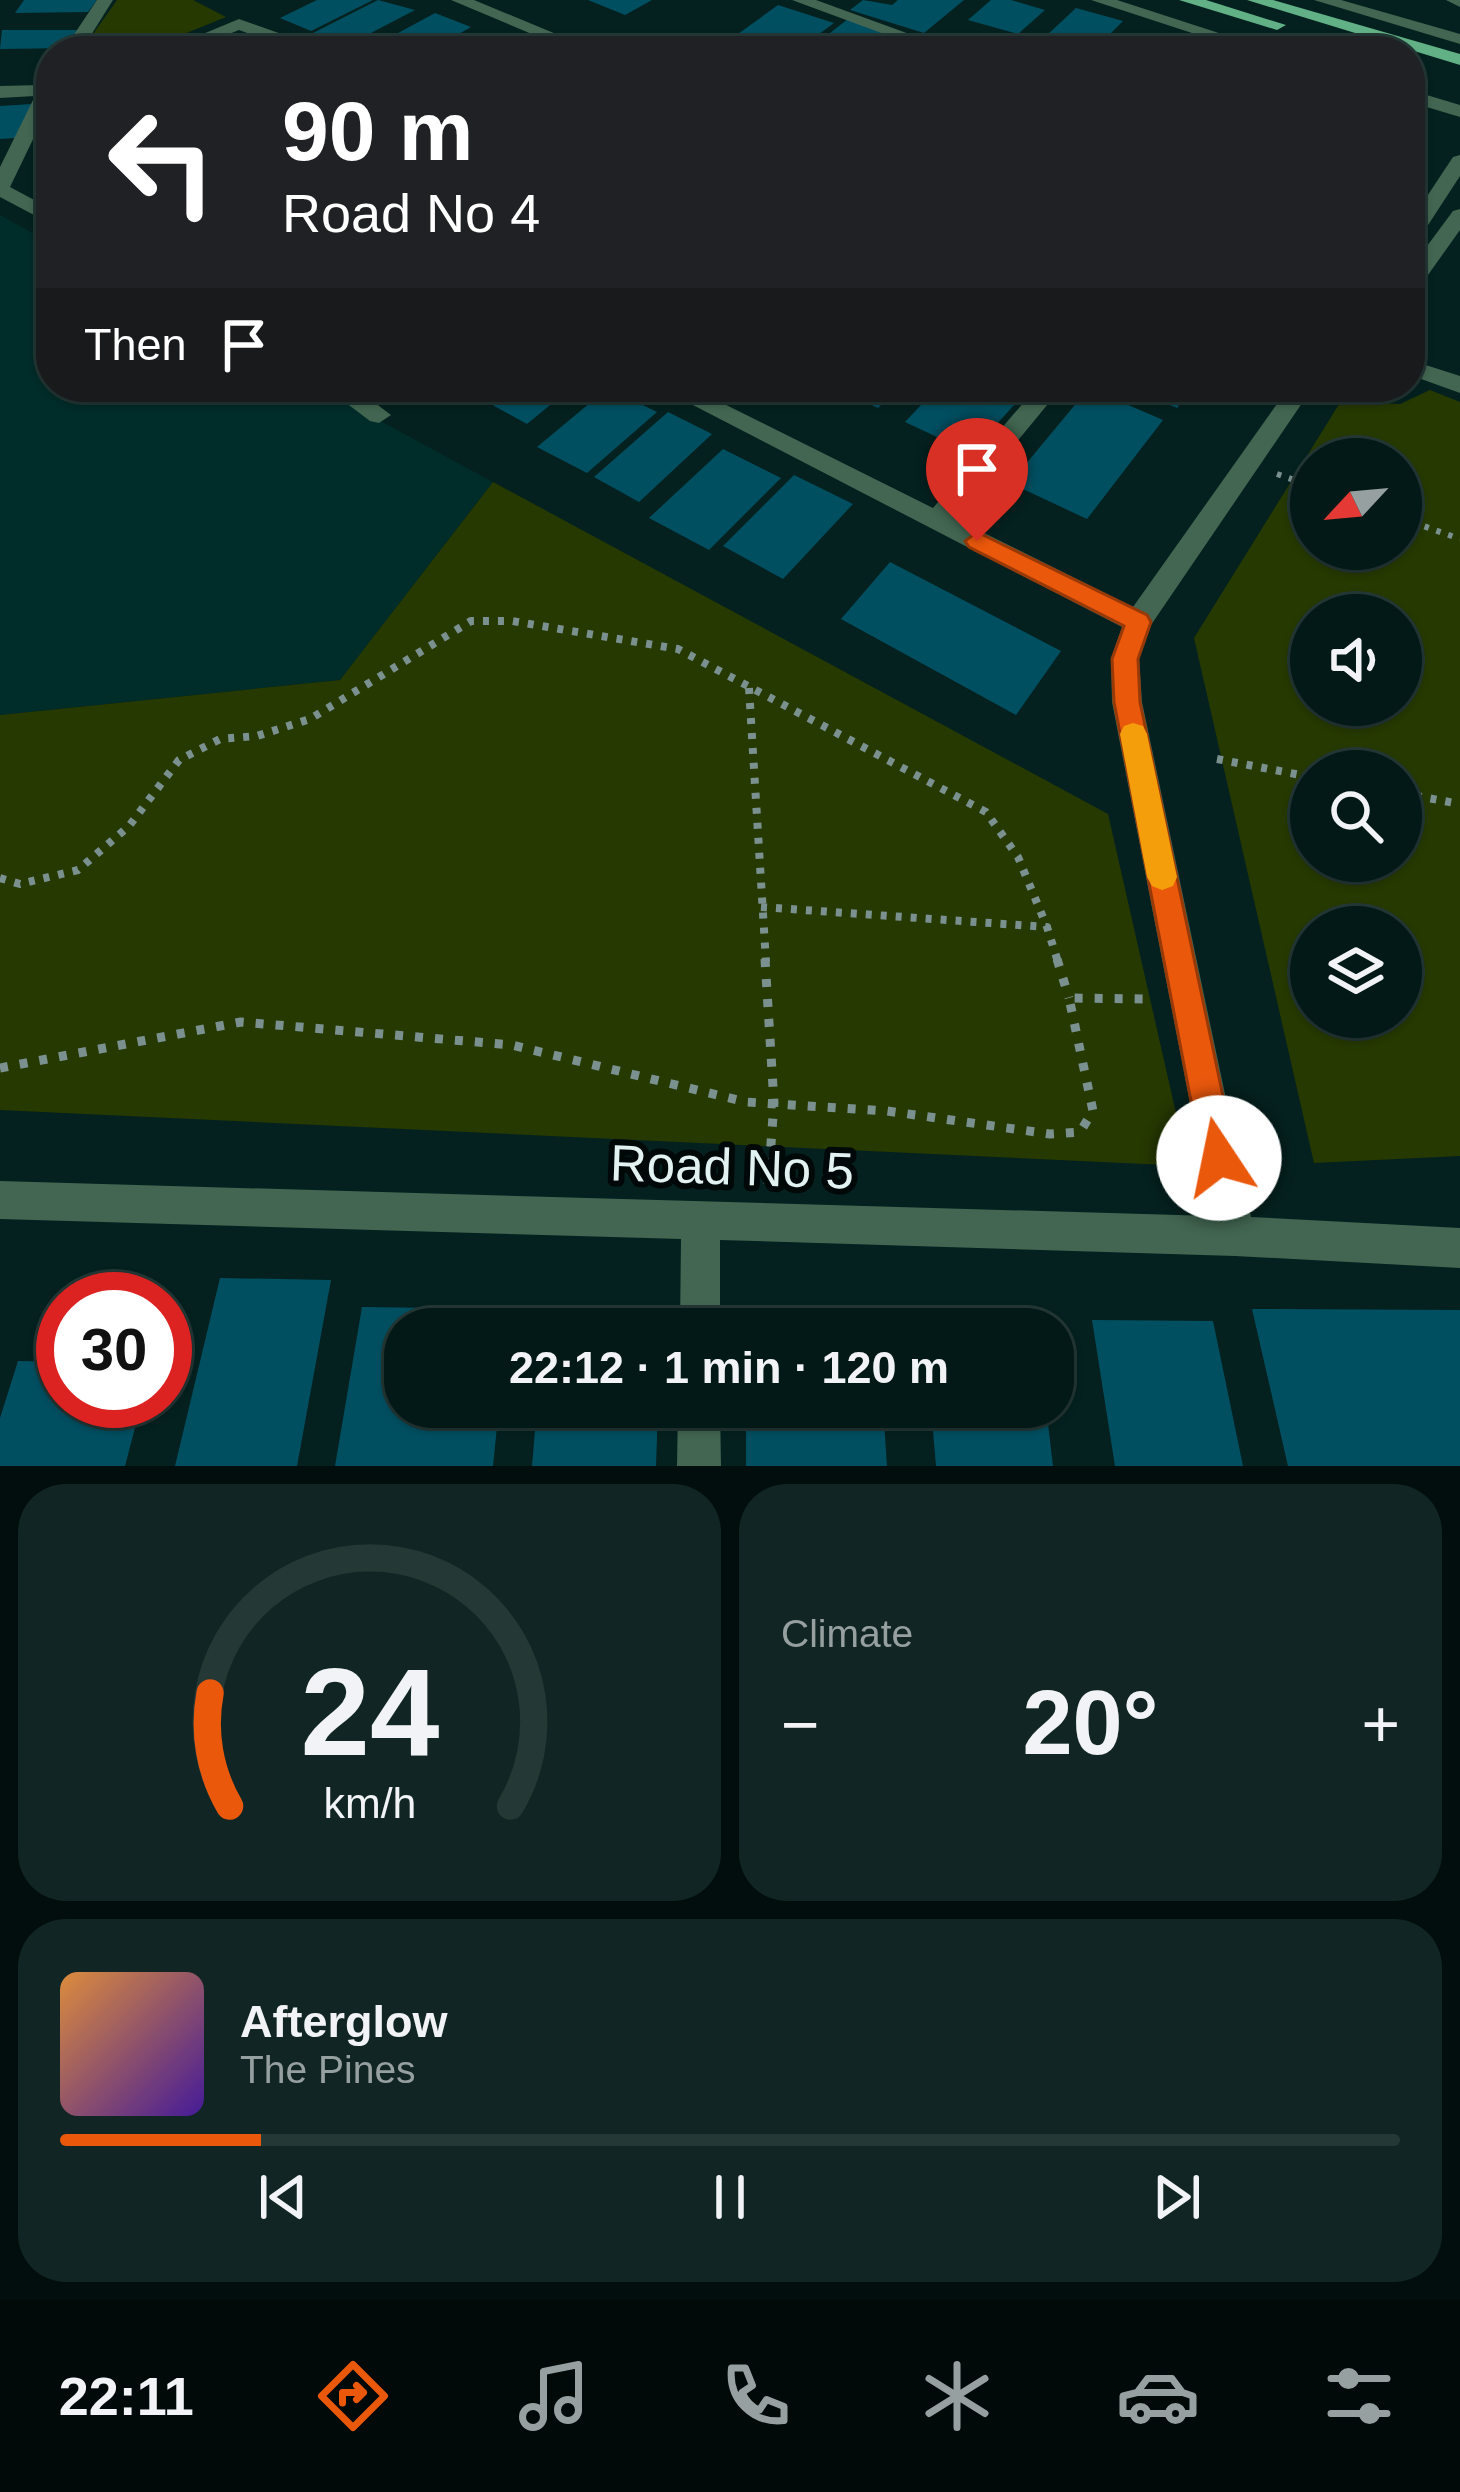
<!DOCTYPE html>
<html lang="en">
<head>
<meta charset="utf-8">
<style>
  body { margin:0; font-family:Helvetica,sans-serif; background:#112624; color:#f1f3f6; height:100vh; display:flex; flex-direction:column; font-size:45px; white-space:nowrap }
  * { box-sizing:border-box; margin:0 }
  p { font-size:39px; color:#97a0a1 }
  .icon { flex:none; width:66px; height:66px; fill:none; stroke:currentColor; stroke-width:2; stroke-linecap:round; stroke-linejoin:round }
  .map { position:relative; height:1466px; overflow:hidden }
  .side { display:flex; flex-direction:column; gap:18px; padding:18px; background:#020e0d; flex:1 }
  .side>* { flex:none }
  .top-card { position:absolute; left:36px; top:36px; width:1389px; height:366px; border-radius:48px; box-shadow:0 3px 9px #0004,0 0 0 3px #243836; background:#202124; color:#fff; overflow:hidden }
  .needle { width:78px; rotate:244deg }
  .buttons { position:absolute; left:1290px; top:438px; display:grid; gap:24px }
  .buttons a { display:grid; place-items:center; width:132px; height:132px; border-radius:50%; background:#031917; box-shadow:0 3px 9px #0004,0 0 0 3px #243836; font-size:60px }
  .speed { position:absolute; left:36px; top:1272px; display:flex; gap:24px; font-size:60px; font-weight:700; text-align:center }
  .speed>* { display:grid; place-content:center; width:156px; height:156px; border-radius:50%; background:#031917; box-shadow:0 3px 9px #0004,0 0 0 3px #243836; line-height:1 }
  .speed .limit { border:18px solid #d22; background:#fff; color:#111 }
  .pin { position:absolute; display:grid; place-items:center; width:102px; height:102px; color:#fff; margin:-123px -51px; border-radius:50% 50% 50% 0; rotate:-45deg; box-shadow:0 0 12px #0007 }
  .pin .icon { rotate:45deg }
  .me { position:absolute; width:132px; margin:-66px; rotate:349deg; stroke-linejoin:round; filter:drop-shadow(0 0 9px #0008) }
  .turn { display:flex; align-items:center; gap:42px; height:252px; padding:0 48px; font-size:54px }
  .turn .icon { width:156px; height:156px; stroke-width:2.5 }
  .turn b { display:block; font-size:84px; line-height:102px }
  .then { display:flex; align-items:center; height:114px; padding:0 48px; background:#0003; gap:24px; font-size:45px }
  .big { font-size:90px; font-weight:800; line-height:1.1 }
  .side .card { flex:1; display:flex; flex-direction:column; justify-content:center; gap:18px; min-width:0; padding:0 42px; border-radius:48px; background:#112624 }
  .side .dial { align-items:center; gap:0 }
  .dial svg { height:312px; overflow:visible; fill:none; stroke:#243836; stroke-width:7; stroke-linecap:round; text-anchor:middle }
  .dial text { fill:#f1f3f6; stroke:none }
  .song { display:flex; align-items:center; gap:36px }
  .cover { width:144px; height:144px; border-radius:18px; background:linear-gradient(135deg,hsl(30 70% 55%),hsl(260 70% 35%)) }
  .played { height:12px; border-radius:6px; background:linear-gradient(90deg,#ea580c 15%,#243836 15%) }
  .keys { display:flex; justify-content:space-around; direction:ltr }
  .heat { display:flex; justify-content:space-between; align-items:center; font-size:66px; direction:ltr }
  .side .tiles { flex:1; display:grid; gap:18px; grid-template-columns:1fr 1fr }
  .card:last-child { grid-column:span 2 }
  .trip { position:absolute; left:384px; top:1308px; width:690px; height:120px; border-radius:48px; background:#031917; box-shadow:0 3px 9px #0004,0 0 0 3px #243836; font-weight:800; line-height:120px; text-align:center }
  .dock { display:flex; height:192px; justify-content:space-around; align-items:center; background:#010a09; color:#97a0a1 }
  .dock .icon { width:84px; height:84px }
  .dock .on { color:#ea580c }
  .dock b { font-size:54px; color:#f1f3f6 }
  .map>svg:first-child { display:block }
  .built { fill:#002c29 }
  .green { fill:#263901; fill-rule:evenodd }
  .building { fill:#004f61 }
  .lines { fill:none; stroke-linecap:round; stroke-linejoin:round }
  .path-far2 { stroke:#7b918f; stroke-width:6; stroke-dasharray:4.5 8; stroke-linecap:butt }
  .path-far1 { stroke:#7b918f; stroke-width:8; stroke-dasharray:6 9; stroke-linecap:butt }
  .path { stroke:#7b918f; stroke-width:9; stroke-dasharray:8 12; stroke-linecap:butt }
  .minor { fill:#426651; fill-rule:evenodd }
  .major { fill:#62b186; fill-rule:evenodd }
  .route { fill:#ea580c; stroke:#983908; stroke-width:3 }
  .slow { fill:#f59e0b }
  .labels { text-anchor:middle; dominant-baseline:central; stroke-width:12; stroke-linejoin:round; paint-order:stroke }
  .near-street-label { font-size:51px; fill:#e1f2f0; stroke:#010908 }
</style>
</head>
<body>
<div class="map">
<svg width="1460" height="1466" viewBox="0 0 1460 1466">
  <rect width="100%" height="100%" fill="#04211f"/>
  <!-- built -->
  <polygon class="built" points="0,215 51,243 51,387 318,387 493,482 340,680 0,715"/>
  <!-- green -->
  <g class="green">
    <polygon points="117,0 193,0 226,17 142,51 81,51"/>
    <path d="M1430 390 1460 402V1156L1314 1163 1194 638 1341 401 1400 404ZM1311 459H1401V549H1311ZM1311 615H1401V705H1311ZM1311 771H1401V861H1311ZM1311 927H1401V1017H1311Z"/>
    <polygon points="493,482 1108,814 1188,1166 0,1110 0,715 340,680"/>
  </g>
  <!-- building -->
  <g class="building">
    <polygon points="24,0 97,0 88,12 15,13"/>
    <polygon points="317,0 373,0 311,31 280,18"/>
    <polygon points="378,0 415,10 346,46 313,33"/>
    <polygon points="588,0 652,0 625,15"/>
    <polygon points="863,0 892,5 898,0 964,0 924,33 850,10"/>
    <polygon points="991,0 1011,0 1045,10 1018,34 968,20"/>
    <polygon points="778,5 834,23 796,51 753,51 727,42"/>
    <polygon points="1076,8 1123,21 1093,51 1045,37"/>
    <polygon points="435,13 471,27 429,51 365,51"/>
    <polygon points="848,19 898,35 878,51 807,51"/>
    <polygon points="2,30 82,30 70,48 0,49"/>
    <polygon points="252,32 296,51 214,51"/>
    <polygon points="1148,34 1202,50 1202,51 1132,51"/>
    <polygon points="461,37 496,51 436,51"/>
    <polygon points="32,104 15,138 0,139 0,106"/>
    <polygon points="440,387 485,387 466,402"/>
    <polygon points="491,387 572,387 527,424 478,397"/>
    <polygon points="832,387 899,387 878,408"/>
    <polygon points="938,387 1030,387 971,453 905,422"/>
    <polygon points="1128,387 1193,387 1177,408"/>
    <polygon points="608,388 657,412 587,473 537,447"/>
    <polygon points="1089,388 1163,420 1087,519 1010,483"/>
    <polygon points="668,412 712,434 639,502 594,477"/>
    <polygon points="723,449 781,478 709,550 649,518"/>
    <polygon points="794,475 853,504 783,579 723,546"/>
    <polygon points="890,562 1061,651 1016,715 841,619"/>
    <polygon points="220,1278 331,1280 297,1466 175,1466"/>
    <polygon points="362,1307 509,1309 507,1329 405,1329 405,1407 499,1407 493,1466 335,1466"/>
    <polygon points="1252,1309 1460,1310 1460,1466 1288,1466"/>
    <polygon points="1092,1320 1213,1321 1243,1466 1115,1466"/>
    <polygon points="925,1321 1035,1322 1036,1329 925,1329"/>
    <polygon points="746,1323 878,1325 878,1329 746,1329"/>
    <polygon points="18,1361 63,1362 63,1401 142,1401 125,1466 0,1466 0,1418"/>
    <polygon points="537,1407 658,1407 656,1466 532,1466"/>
    <polygon points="746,1407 883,1407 887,1466 746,1466"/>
    <polygon points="931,1407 1046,1407 1053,1466 936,1466"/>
  </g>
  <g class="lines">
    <!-- path-far2 -->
    <g class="path-far2">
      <polyline points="1277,474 1311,486"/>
      <polyline points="1401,518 1460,539"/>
    </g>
    <!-- path-far1 -->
    <g class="path-far1">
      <polyline points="749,688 766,962"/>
      <polyline points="1217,759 1311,777"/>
      <polyline points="1401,793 1460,804"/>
      <polyline points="0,878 20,884 78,870 129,826 179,760 220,739 257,736 310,719 471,621 512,621 678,649 986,812 1018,857 1047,927"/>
      <polyline points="761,907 1047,927 1058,962"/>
    </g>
    <!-- path -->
    <g class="path">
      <polyline points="765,959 774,1103 768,1184"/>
      <polyline points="1057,959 1069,998"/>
      <polyline points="0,1068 241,1022 512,1045 746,1102 887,1111 1050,1134 1080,1132 1093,1111 1069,998 1150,999"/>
    </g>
    <!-- minor -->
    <g class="minor">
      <polygon points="97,0 113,0 81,51 63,51"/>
      <polygon points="451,0 474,0 597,51 572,51"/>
      <polygon points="792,0 816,0 956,51 930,51"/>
      <polygon points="1091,0 1117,0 1274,51 1247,51"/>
      <polygon points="1314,0 1341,0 1460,34 1460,44"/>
      <polygon points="1446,0 1460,0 1460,7"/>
      <polygon points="239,19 318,47 321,51 296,51 239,30 187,51 162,51"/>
      <polygon points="51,78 51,102 10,187 51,209 51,224 0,197 0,167 35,96 0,98 0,86 41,85"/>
      <polygon points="1410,90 1460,105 1460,117 1410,102"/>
      <polygon points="1460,155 1460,176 1417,242 1410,244 1410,222 1453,157"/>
      <polygon points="1460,209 1460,230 1418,289 1410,291 1410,269 1453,211"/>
      <polygon points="1410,360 1460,376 1460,393 1410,375"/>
      <polygon points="325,387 354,387 391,415 379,423 370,421"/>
      <polygon points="658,387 690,387 933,508 1037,387 1062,387 954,518 1133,607 1289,387 1313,387 1151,625 1139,659 1142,702 1251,1217 1460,1228 1460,1268 1235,1256 720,1240 720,1329 680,1329 681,1239 0,1219 0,1181 1212,1216 1112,702 1111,659 1122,627"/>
      <polygon points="1347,387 1372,387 1360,395"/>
      <polygon points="678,1407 720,1407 721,1466 677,1466"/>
    </g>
    <!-- major -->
    <g class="major">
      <polygon points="1179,0 1206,0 1286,25 1277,30"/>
      <polygon points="1247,0 1273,0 1460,54 1460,65"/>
    </g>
  </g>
  <!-- route -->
  <polygon class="route" points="977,532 1147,615 1151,622 1138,659 1140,702 1236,1158 1231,1170 1219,1175 1207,1170 1202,1158 1114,702 1112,659 1124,626 969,547 965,541"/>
  <!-- slow -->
  <polygon class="slow" points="1133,723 1143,726 1147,734 1177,877 1173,886 1162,890 1152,886 1147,877 1120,734 1124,726"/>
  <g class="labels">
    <!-- near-street labels -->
    <g class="near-street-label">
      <text transform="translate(732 1167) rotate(2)">Road No 5</text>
    </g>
  </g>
</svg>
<div class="buttons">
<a><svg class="needle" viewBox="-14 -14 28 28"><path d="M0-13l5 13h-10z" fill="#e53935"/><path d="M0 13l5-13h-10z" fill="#97a0a1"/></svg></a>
<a><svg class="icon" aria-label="sound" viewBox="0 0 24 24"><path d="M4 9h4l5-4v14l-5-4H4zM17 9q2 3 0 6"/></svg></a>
<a><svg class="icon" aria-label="search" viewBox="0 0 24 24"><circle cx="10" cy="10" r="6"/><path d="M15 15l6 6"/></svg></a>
<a><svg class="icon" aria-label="layers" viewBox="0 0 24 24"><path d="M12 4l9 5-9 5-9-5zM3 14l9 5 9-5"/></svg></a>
</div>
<div class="speed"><div class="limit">30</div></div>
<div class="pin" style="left:977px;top:541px;background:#d93025"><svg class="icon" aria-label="arrive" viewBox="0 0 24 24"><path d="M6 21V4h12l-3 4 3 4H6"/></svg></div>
<svg class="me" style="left:1219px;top:1158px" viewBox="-20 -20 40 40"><circle r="19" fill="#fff"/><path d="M0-13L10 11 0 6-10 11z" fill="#ea580c"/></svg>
<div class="trip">22:12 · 1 min · 120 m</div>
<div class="top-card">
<div class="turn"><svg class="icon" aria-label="left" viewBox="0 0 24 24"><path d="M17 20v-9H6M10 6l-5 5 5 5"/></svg><div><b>90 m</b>Road No 4</div></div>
<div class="then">Then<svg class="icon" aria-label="arrive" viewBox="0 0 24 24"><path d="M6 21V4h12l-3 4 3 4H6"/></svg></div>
</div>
</div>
<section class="side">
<div class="tiles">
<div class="card dial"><svg viewBox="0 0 100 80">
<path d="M14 69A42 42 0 1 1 86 69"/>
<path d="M14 69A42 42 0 0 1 9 40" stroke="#ea580c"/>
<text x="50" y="56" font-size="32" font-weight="700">24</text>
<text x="50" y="72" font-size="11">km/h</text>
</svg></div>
<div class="card"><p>Climate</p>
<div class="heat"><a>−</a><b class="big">20°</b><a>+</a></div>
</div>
<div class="card">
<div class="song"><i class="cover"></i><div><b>Afterglow</b><p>The Pines</p></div></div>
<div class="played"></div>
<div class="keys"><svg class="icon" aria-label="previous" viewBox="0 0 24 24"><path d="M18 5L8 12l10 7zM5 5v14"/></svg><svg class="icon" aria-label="pause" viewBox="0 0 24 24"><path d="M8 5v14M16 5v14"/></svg><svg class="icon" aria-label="next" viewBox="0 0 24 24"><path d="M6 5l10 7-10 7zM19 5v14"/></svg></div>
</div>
</div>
</section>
<nav class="dock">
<b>22:11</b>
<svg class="icon on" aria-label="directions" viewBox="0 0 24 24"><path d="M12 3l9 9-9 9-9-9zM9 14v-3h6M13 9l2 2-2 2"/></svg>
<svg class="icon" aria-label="music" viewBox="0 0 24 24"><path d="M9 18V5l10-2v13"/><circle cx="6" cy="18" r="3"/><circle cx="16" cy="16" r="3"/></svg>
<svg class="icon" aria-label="phone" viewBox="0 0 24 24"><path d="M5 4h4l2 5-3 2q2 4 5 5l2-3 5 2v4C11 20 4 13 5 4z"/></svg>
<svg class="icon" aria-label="climate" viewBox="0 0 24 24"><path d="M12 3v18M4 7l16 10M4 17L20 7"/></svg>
<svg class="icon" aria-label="car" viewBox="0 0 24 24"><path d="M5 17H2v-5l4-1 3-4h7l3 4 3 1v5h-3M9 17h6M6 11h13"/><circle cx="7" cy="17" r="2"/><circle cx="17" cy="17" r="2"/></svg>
<svg class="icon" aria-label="filters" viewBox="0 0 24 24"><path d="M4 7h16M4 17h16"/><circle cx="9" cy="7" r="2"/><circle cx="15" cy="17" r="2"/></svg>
</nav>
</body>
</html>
